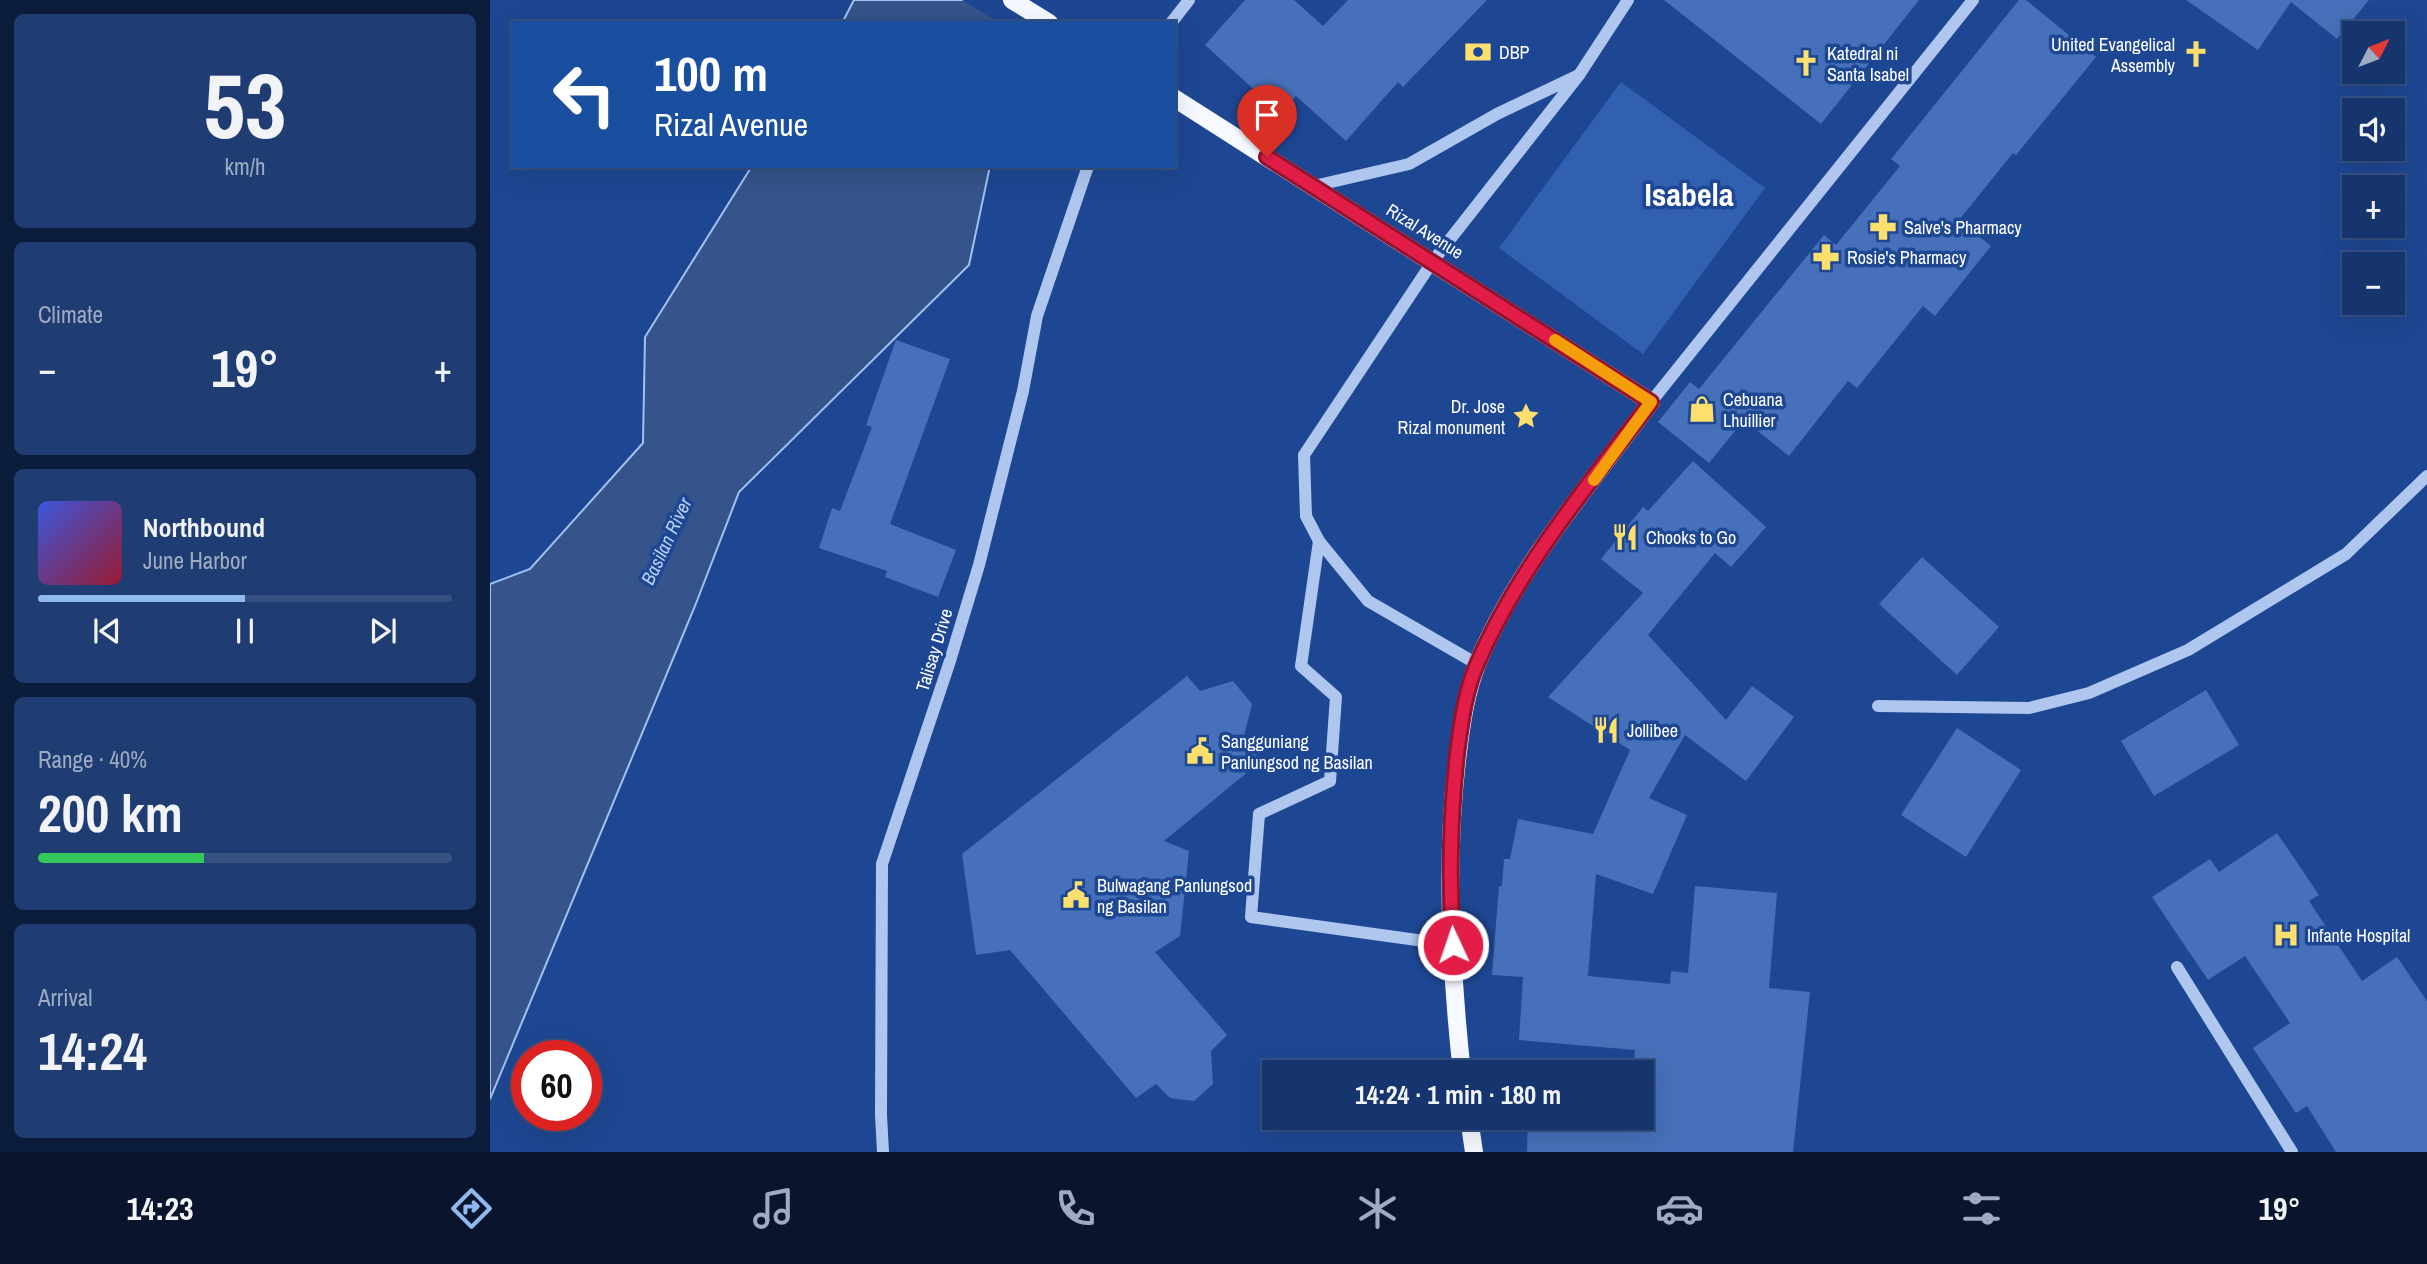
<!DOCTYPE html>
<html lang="en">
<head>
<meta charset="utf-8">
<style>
  body { margin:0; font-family:"Archivo Narrow",sans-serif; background:#1f3d73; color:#f1f3f6; height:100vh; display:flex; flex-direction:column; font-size:26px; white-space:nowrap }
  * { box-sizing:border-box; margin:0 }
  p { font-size:23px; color:#9eabc2 }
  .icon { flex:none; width:38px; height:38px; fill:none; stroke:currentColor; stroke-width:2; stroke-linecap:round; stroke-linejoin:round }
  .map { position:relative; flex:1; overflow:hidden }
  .side { display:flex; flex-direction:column; gap:14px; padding:14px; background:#0c1d3c; width:490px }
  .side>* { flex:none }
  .banner { position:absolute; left:21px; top:21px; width:665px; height:147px; border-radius:0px; box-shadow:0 7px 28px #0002,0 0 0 2px #355081; background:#1a4fa0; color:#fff; overflow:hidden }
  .needle { width:46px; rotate:48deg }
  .buttons { position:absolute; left:1852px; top:21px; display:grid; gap:14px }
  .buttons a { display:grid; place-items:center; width:63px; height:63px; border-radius:0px; background:#16356e; box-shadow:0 7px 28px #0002,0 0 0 2px #355081; font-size:35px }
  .speed { position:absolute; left:21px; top:1040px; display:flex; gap:14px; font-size:35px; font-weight:700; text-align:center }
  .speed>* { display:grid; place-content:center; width:91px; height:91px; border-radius:50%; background:#16356e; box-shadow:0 7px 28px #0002,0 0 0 2px #355081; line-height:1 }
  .speed .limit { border:10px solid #d22; background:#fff; color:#111 }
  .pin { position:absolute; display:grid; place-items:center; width:60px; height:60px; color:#fff; margin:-72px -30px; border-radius:50% 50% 50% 0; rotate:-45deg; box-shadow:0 0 7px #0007 }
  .pin .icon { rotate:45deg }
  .me { position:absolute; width:77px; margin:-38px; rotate:357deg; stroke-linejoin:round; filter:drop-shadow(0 0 5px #0008) }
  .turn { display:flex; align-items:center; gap:24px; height:147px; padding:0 28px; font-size:32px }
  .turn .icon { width:91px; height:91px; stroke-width:2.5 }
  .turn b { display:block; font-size:49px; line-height:60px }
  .big { font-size:52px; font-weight:800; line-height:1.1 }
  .side .widget { flex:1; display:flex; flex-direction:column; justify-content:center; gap:10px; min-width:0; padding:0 24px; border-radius:10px; background:#1f3d73 }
  .side .dial { align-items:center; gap:0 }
  .dial b { font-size:91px; line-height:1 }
  .song { display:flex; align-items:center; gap:21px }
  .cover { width:84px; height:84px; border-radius:10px; background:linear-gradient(135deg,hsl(230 70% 55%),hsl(350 70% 35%)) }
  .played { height:7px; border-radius:4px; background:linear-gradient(90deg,#90b9f0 50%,#355081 50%) }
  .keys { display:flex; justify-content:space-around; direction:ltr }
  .heat { display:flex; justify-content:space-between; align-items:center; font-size:38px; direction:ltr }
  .charge { height:10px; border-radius:5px; background:linear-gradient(90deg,#34c759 40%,#355081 0) }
  .trip { position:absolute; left:772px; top:1060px; width:392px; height:70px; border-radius:0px; background:#16356e; box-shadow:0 7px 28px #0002,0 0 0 2px #355081; font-weight:800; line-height:70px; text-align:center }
  .menu { display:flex; height:112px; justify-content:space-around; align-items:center; background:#09152c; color:#9eabc2 }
  .menu .icon { width:49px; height:49px }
  .menu .active { color:#90b9f0 }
  .menu b { font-size:32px; color:#f1f3f6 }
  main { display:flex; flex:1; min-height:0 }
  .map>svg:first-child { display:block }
  .green { fill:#3160b0 }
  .water { fill:#35548b; stroke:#a3c0f0; stroke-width:2 }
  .pier { fill:#1e4793 }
  .building { fill:#4670b9 }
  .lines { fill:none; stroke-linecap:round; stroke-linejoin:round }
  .minor { stroke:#afc7ee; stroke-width:12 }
  .major { stroke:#f6f9ff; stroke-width:18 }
  .route-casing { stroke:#92132f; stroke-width:18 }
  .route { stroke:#e11d48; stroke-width:12 }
  .slow { stroke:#f59e0b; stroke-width:12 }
  .labels { text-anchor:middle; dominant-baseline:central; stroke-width:7; stroke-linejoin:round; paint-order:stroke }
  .poi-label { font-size:18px; fill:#fff; stroke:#1e4793; text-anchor:start }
  .street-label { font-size:18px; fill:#fff; stroke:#1e4793 }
  .water-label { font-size:19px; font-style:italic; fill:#bbd1f5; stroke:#1e4793 }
  .town-label { font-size:32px; font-weight:bold; fill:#fff; stroke:#1e4793 }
</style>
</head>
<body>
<main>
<section class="side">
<div class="widget dial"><b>53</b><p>km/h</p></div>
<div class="widget"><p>Climate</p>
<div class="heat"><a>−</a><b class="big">19°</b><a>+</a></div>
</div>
<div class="widget">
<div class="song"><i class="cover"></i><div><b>Northbound</b><p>June Harbor</p></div></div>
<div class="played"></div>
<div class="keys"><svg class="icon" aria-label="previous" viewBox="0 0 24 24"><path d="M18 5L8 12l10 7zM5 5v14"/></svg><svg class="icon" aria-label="pause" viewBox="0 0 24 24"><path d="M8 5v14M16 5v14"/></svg><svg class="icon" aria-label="next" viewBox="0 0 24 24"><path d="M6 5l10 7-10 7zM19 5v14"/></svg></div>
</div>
<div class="widget"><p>Range · 40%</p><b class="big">200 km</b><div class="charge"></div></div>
<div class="widget"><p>Arrival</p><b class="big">14:24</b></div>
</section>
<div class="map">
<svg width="1937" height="1152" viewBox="0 0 1937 1152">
  <rect width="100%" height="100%" fill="#1e4793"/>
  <!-- green -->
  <polygon class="green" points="1131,82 1275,188 1153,354 1009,248"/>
  <!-- water -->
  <g class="water">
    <polygon points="364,0 535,0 530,23 352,23"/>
    <polygon points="262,166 500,166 479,265 249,492 205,606 0,1099 0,584 40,569 153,443 155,337"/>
  </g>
  <!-- pier -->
  <polygon class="pier" points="472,0 538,0 534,23 510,23"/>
  <!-- building -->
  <g class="building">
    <polygon points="755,0 804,0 833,26 858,0 997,0 913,87 908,82 856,141 806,96 791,114 715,45"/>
    <polygon points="1174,0 1429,0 1331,124"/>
    <polygon points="1529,0 1536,0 1606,57 1526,155 1523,153 1469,220 1501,246 1445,316 1433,306 1367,388 1358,381 1299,456 1254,420 1219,463 1168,422 1200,382 1209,389 1334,235 1346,245 1410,166 1401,159"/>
    <polygon points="1696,0 1879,0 1847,39 1801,2 1768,50"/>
    <polygon points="406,340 460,359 400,524 466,550 448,597 395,577 397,571 329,548 342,508 350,511 382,427 376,425"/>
    <polygon points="1203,461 1276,527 1241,567 1225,553 1158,635 1236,720 1262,686 1304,717 1256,781 1195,735 1159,798 1197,815 1163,894 1106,874 1098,976 1180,984 1181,971 1198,973 1205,886 1287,893 1279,988 1320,992 1303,1152 1037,1152 1038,1118 1152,1118 1152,1073 1143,1073 1145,1050 1029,1040 1033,977 1002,975 1009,886 1012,886 1014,859 1020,859 1028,819 1103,834 1140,750 1058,697 1153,593 1111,559 1153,507 1158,511"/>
    <polygon points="1432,557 1509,627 1467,675 1389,604"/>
    <polygon points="697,676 710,691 743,681 762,704 753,740 771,761 674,841 699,851 690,936 665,952 737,1035 721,1051 723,1084 704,1101 680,1098 666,1084 646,1098 520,950 486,955 472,854"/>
    <polygon points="1716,690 1749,745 1664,796 1631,741"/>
    <polygon points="1467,728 1531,770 1476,857 1411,815"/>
    <polygon points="1787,833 1829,895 1819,901 1872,981 1907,957 1937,1001 1937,1152 1846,1152 1817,1106 1806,1113 1763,1048 1800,1023 1755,956 1718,980 1662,897 1720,859 1729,872"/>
  </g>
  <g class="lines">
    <!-- minor -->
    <g class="minor">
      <polyline points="681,23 699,0"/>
      <polyline points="824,186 919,164 1007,114 1089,75 1138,0"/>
      <polyline points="1161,402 1483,0"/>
      <polyline points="829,541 811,666 846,697 840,781 769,814 761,917 963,945"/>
      <polyline points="987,664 878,601 829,541 816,516 814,455 943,261 1089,75"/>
      <polyline points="1388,706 1539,708 1599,693 1698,650 1856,554 1937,476"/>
      <polyline points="1687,967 1802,1152"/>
      <polyline points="393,1152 391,1115 392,864 459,664 489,565 533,391 547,316 598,166"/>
    </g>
    <!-- major -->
    <g class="major">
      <polyline points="522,0 559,23"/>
      <path d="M684 98 1161 402C1100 484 1028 567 988 662 975 693 971 728 967 760 955 861 961 972 972 1073"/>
      <polyline points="979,1118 984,1152"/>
    </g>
  </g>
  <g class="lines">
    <defs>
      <path id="route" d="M777 157 1161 402C1099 484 1029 567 988 662 975 690 971 724 967 754 960 818 959 881 963 945"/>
    </defs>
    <!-- route casing -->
    <use href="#route" class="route-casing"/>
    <!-- route -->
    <use href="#route" class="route"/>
    <!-- slow -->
    <polyline class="slow" points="1065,340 1161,402 1104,480"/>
  </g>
  <!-- icons -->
  <defs>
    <symbol id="bank-bare" viewBox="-9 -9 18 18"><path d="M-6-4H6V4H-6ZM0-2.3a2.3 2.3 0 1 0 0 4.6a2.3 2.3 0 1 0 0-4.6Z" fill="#fddf6e" stroke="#1e4793" stroke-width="2.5" paint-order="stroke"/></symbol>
    <symbol id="church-bare" viewBox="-9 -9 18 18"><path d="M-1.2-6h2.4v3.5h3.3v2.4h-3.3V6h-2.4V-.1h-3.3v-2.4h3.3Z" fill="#fddf6e" stroke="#1e4793" stroke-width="2.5" paint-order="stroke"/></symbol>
    <symbol id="pharmacy-bare" viewBox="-9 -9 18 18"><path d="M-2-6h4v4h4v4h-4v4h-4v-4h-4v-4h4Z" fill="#fddf6e" stroke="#1e4793" stroke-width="2.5" paint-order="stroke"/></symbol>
    <symbol id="shop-bare" viewBox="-9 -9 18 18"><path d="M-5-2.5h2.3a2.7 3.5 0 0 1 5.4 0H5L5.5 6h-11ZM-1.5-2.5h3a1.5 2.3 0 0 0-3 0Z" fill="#fddf6e" stroke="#1e4793" stroke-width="2.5" paint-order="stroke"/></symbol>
    <symbol id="sight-bare" viewBox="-9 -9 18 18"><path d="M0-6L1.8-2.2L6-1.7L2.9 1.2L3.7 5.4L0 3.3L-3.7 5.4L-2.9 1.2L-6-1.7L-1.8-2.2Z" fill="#fddf6e" stroke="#1e4793" stroke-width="2.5" paint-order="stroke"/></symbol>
    <symbol id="restaurant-bare" viewBox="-9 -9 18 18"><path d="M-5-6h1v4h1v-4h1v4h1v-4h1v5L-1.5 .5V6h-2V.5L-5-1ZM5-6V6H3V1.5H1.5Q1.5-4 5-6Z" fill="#fddf6e" stroke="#1e4793" stroke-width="2.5" paint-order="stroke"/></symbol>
    <symbol id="civic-bare" viewBox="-9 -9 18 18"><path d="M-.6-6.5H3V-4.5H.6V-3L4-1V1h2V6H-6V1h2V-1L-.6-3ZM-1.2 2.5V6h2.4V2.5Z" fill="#fddf6e" stroke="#1e4793" stroke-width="2.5" paint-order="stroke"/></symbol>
    <symbol id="hospital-bare" viewBox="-9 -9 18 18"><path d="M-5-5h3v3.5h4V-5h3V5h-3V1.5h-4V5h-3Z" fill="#fddf6e" stroke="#1e4793" stroke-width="2.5" paint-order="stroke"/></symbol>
  </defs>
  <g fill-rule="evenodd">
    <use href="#bank-bare" x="969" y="33" width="38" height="38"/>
    <use href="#church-bare" x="1687" y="35" width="38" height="38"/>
    <use href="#church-bare" x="1297" y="44" width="38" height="38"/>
    <use href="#pharmacy-bare" x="1374" y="208" width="38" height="38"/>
    <use href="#pharmacy-bare" x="1317" y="238" width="38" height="38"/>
    <use href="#shop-bare" x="1193" y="390" width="38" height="38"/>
    <use href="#sight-bare" x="1017" y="397" width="38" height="38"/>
    <use href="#restaurant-bare" x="1116" y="518" width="38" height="38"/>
    <use href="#restaurant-bare" x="1097" y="711" width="38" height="38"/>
    <use href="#civic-bare" x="691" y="732" width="38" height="38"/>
    <use href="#civic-bare" x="567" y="876" width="38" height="38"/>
    <use href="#hospital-bare" x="1777" y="916" width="38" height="38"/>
  </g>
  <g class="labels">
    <!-- poi labels -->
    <g class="poi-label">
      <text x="1685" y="44" text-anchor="end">United Evangelical<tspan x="1685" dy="21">Assembly</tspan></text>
      <text x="1009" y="52">DBP</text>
      <text x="1337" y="53">Katedral ni<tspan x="1337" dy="21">Santa Isabel</tspan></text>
      <text x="1414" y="227">Salve's Pharmacy</text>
      <text x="1357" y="257">Rosie's Pharmacy</text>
      <text x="1233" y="399">Cebuana<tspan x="1233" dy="21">Lhuillier</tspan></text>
      <text x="1015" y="406" text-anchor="end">Dr. Jose<tspan x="1015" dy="21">Rizal monument</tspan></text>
      <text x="1156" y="537">Chooks to Go</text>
      <text x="1137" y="730">Jollibee</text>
      <text x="731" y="741">Sangguniang<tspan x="731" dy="21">Panlungsod ng Basilan</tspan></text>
      <text x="607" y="885">Bulwagang Panlungsod<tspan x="607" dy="21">ng Basilan</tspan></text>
      <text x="1817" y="935">Infante Hospital</text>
    </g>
    <!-- street labels -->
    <g class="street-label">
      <text transform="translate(935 231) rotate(32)">Rizal Avenue</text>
      <text transform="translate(444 650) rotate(-73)">Talisay Drive</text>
    </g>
    <!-- water labels -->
    <g class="water-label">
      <text transform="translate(176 541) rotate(-65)">Basilan River</text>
    </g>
    <!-- town labels -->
    <g class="town-label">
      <text x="1199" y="194">Isabela</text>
    </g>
  </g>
</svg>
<div class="buttons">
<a><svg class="needle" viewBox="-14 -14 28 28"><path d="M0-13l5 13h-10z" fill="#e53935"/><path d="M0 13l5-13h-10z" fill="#9eabc2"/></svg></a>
<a><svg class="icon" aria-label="sound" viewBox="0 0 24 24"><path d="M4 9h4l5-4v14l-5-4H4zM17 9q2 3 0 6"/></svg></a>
<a>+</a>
<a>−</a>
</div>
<div class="speed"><div class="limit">60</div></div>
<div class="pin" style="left:777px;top:157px;background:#d93025"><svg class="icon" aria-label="arrive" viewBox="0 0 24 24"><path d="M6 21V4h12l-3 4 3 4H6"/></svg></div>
<svg class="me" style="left:963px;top:945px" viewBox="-20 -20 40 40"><circle r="17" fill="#e11d48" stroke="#fff" stroke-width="3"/><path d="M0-11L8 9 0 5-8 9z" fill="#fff"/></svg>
<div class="trip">14:24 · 1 min · 180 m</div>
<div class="banner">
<div class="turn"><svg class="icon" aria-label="left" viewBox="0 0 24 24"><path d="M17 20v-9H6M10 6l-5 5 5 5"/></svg><div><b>100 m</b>Rizal Avenue</div></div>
</div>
</div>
</main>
<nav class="menu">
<b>14:23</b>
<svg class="icon active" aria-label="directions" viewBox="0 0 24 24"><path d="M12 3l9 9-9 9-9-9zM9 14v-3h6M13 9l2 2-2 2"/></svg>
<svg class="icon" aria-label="music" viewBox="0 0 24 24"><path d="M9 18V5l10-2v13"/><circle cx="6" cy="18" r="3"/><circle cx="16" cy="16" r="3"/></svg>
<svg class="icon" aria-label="phone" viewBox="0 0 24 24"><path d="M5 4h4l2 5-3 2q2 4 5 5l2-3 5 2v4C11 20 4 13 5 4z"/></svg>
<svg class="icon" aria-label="climate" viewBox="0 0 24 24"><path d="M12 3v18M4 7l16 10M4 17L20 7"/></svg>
<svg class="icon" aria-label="car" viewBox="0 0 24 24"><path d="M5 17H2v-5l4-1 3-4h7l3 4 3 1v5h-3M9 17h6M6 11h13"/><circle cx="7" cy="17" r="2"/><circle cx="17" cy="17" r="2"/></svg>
<svg class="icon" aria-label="filters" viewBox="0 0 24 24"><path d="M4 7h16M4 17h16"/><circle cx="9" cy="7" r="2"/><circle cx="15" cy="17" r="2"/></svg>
<b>19°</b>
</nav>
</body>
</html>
